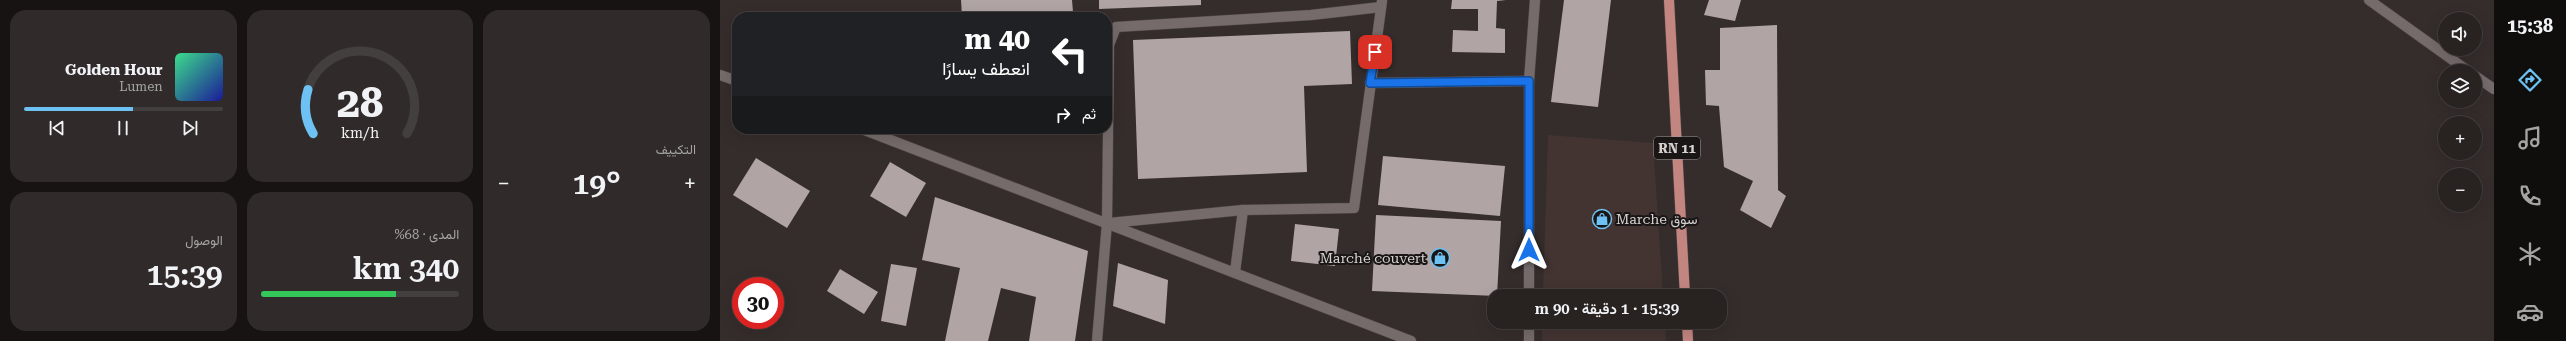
<!DOCTYPE html>
<html lang="ar">
<head>
<meta charset="utf-8">
<style>
  body { margin:0; font-family:"Roboto Serif",Vazirmatn,serif; background:#302a2a; color:#f1f3f6; direction:rtl; height:100vh; display:flex; flex-direction:column; font-size:15px; white-space:nowrap }
  * { box-sizing:border-box; margin:0 }
  p { font-size:13px; color:#a5a4a5 }
  .icon { flex:none; width:22px; height:22px; fill:none; stroke:currentColor; stroke-width:2; stroke-linecap:round; stroke-linejoin:round }
  .map { position:relative; flex:1; overflow:hidden; direction:ltr }
  .drawer { display:flex; flex-direction:column; gap:10px; padding:10px; background:#161312; width:720px }
  .drawer>* { flex:none }
  .top-card { position:absolute; left:12px; top:12px; width:380px; height:122px; border-radius:16px; box-shadow:0 4px 16px #0002,0 0 0 1px #443f3f; direction:rtl; background:#202124; color:#fff; overflow:hidden }
  .buttons { position:absolute; left:1718px; top:12px; display:grid; gap:8px }
  .buttons a { display:grid; place-items:center; width:44px; height:44px; border-radius:50%; background:#282221; box-shadow:0 4px 16px #0002,0 0 0 1px #443f3f; font-size:20px }
  .speed { position:absolute; left:12px; top:277px; display:flex; gap:8px; font-size:20px; font-weight:700; text-align:center }
  .speed>* { display:grid; place-content:center; width:52px; height:52px; border-radius:50%; background:#282221; box-shadow:0 4px 16px #0002,0 0 0 1px #443f3f; line-height:1 }
  .speed .limit { border:6px solid #d22; background:#fff; color:#111 }
  .pin { position:absolute; display:grid; place-items:center; width:34px; height:34px; color:#fff; margin:-17px; border-radius:8px; box-shadow:0 2px 6px #0006 }
  .me { position:absolute; width:44px; margin:-22px; rotate:0deg; stroke-linejoin:round; filter:drop-shadow(0 0 3px #0008) }
  .turn { display:flex; align-items:center; gap:14px; height:84px; padding:0 16px; font-size:18px }
  .turn .icon { width:52px; height:52px; stroke-width:2.5 }
  .turn b { display:block; font-size:28px; line-height:34px }
  .then { display:flex; align-items:center; height:38px; padding:0 16px; background:#0003; gap:8px; font-size:15px }
  .big { font-size:30px; font-weight:600; line-height:1.1 }
  .drawer .card { flex:1; display:flex; flex-direction:column; justify-content:center; gap:6px; min-width:0; padding:0 14px; border-radius:16px; background:#302a2a }
  .drawer .dial { align-items:center; gap:0 }
  .dial svg { height:104px; overflow:visible; fill:none; stroke:#443f3f; stroke-width:7; stroke-linecap:round; text-anchor:middle }
  .dial text { fill:#f1f3f6; stroke:none }
  .song { display:flex; align-items:center; gap:12px }
  .cover { width:48px; height:48px; border-radius:6px; background:linear-gradient(135deg,hsl(150 70% 55%),hsl(240 70% 35%)) }
  .played { height:4px; border-radius:2px; background:linear-gradient(90deg,#6dc2f3 55%,#443f3f 55%) }
  .keys { display:flex; justify-content:space-around; direction:ltr }
  .heat { display:flex; justify-content:space-between; align-items:center; font-size:22px; direction:ltr }
  .charge { height:6px; border-radius:3px; background:linear-gradient(90deg,#34c759 68%,#443f3f 0) }
  .drawer .tiles { flex:1; display:grid; gap:10px; grid-template-columns:repeat(3,1fr) }
  .card:first-child { grid-row:span 2 }
  .trip { position:absolute; left:767px; top:289px; width:240px; height:40px; border-radius:16px; background:#282221; box-shadow:0 4px 16px #0002,0 0 0 1px #443f3f; font-weight:600; line-height:40px; text-align:center; direction:rtl }
  main { display:flex; flex:1; min-height:0 }
  .dock { display:flex; flex-direction:column; width:72px; justify-content:space-around; align-items:center; background:#100e0d; color:#a5a4a5 }
  .dock .icon { width:28px; height:28px }
  .dock .active { color:#6dc2f3 }
  .dock b { font-size:18px; color:#f1f3f6 }
  .map>svg:first-child { display:block }
  .built { fill:#433432 }
  .building { fill:#b0a5a4 }
  .lines { fill:none; stroke-linecap:round; stroke-linejoin:round }
  .minor-casing { stroke:#514a49; stroke-width:11 }
  .major-casing { stroke:#514a49; stroke-width:11 }
  .minor { stroke:#746b6a; stroke-width:10 }
  .major { stroke:#c38580; stroke-width:10 }
  .route-casing { stroke:#114b97; stroke-width:10 }
  .route { stroke:#1a73e8; stroke-width:7 }
  .labels { text-anchor:middle; dominant-baseline:central; stroke-width:4; stroke-linejoin:round; paint-order:stroke }
  .shield { fill:#1a1616; stroke:#9e9998; stroke-width:1 }
  .shield-label { font-size:13px; font-weight:bold; fill:#d6d1d0 }
  .poi-label { font-size:14px; fill:#d6d1d0; stroke:#1a1616; text-anchor:start }
</style>
</head>
<body>
<main>
<nav class="dock">
<b>15:38</b>
<svg class="icon active" aria-label="directions" viewBox="0 0 24 24"><path d="M12 3l9 9-9 9-9-9zM9 14v-3h6M13 9l2 2-2 2"/></svg>
<svg class="icon" aria-label="music" viewBox="0 0 24 24"><path d="M9 18V5l10-2v13"/><circle cx="6" cy="18" r="3"/><circle cx="16" cy="16" r="3"/></svg>
<svg class="icon" aria-label="phone" viewBox="0 0 24 24"><path d="M5 4h4l2 5-3 2q2 4 5 5l2-3 5 2v4C11 20 4 13 5 4z"/></svg>
<svg class="icon" aria-label="climate" viewBox="0 0 24 24"><path d="M12 3v18M4 7l16 10M4 17L20 7"/></svg>
<svg class="icon" aria-label="car" viewBox="0 0 24 24"><path d="M5 17H2v-5l4-1 3-4h7l3 4 3 1v5h-3M9 17h6M6 11h13"/><circle cx="7" cy="17" r="2"/><circle cx="17" cy="17" r="2"/></svg>
</nav>
<div class="map">
<svg width="1774" height="341" viewBox="0 0 1774 341">
  <rect width="100%" height="100%" fill="#352d2c"/>
  <!-- built -->
  <g class="built">
    <polygon points="828,135 933,143 943,296 823,296"/>
    <polygon points="822,322 945,322 946,341 822,341"/>
  </g>
  <!-- building -->
  <g class="building">
    <polygon points="241,0 352,0 353,12 287,17 242,17"/>
    <polygon points="379,0 481,0 481,5 379,9"/>
    <polygon points="732,0 786,0 777,1 776,28 785,29 785,53 732,52 733,30 758,31 758,9 731,9"/>
    <polygon points="844,0 891,0 878,107 831,102"/>
    <polygon points="989,0 1021,0 1015,21 984,15"/>
    <polygon points="1057,25 1058,190 1066,196 1051,228 1020,210 1033,181 1004,167 999,106 986,105 985,70 1000,70 1000,28"/>
    <polygon points="630,31 632,84 584,86 587,172 418,179 413,40"/>
    <polygon points="663,156 785,166 780,216 658,205"/>
    <polygon points="36,158 90,191 67,228 13,195"/>
    <polygon points="170,162 206,183 186,217 150,196"/>
    <polygon points="215,197 368,251 355,341 309,341 316,297 281,288 268,341 225,341 240,268 202,260"/>
    <polygon points="656,215 781,221 777,296 652,291"/>
    <polygon points="575,224 619,229 615,266 571,261"/>
    <polygon points="398,263 448,280 445,324 393,306"/>
    <polygon points="171,264 197,268 186,326 161,321"/>
    <polygon points="120,269 158,292 144,314 107,291"/>
  </g>
  <g class="lines">
    <defs>
      <g id="minor">
        <polyline points="1649,0 1748,71"/>
        <polyline points="0,75 17,81"/>
        <polyline points="1755,76 1774,89"/>
        <polyline points="650,83 809,81"/>
        <polyline points="142,129 691,341"/>
        <polyline points="389,223 523,210"/>
        <polyline points="515,272 523,210 634,208 662,1"/>
        <polyline points="809,296 809,81 815,0"/>
        <polyline points="809,322 809,341"/>
        <polyline points="377,341 387,223 389,45 396,27 591,15 661,7"/>
      </g>
      <g id="major">
        <polyline points="949,0 965,296"/>
        <polyline points="967,322 968,341"/>
      </g>
    </defs>
    <!-- minor casing -->
    <use href="#minor" class="minor-casing"/>
    <!-- major casing -->
    <use href="#major" class="major-casing"/>
    <!-- minor -->
    <use href="#minor" class="minor"/>
    <!-- major -->
    <use href="#major" class="major"/>
  </g>
  <g class="lines">
    <defs>
      <polyline id="route" points="655,52 650,83 809,81 809,250"/>
    </defs>
    <!-- route casing -->
    <use href="#route" class="route-casing"/>
    <!-- route -->
    <use href="#route" class="route"/>
  </g>
  <!-- icons -->
  <defs>
    <symbol id="shop-ring" viewBox="-11 -11 22 22"><circle r="9.5" fill="#1a1616" stroke="#6dc2f3" stroke-width="1.5"/><path d="M-5-2.5h2.3a2.7 3.5 0 0 1 5.4 0H5L5.5 6h-11ZM-1.5-2.5h3a1.5 2.3 0 0 0-3 0Z" fill="#6dc2f3"/></symbol>
  </defs>
  <g fill-rule="evenodd">
    <use href="#shop-ring" x="871" y="208" width="22" height="22"/>
    <use href="#shop-ring" x="709" y="247" width="22" height="22"/>
  </g>
  <g class="labels">
    <!-- shield labels -->
    <rect class="shield" x="934" y="137" width="46" height="22" rx="3"/>
    <g class="shield-label">
      <text x="957" y="148">RN 11</text>
    </g>
    <!-- poi labels -->
    <g class="poi-label">
      <text x="896" y="219">Marche سوق</text>
      <text x="706" y="258" text-anchor="end">Marché couvert</text>
    </g>
  </g>
</svg>
<div class="buttons">
<a><svg class="icon" aria-label="sound" viewBox="0 0 24 24"><path d="M4 9h4l5-4v14l-5-4H4zM17 9q2 3 0 6"/></svg></a>
<a><svg class="icon" aria-label="layers" viewBox="0 0 24 24"><path d="M12 4l9 5-9 5-9-5zM3 14l9 5 9-5"/></svg></a>
<a>+</a>
<a>−</a>
</div>
<div class="speed"><div class="limit">30</div></div>
<div class="pin" style="left:655px;top:52px;background:#d93025"><svg class="icon" aria-label="arrive" viewBox="0 0 24 24"><path d="M6 21V4h12l-3 4 3 4H6"/></svg></div>
<svg class="me" style="left:809px;top:250px" viewBox="-20 -20 40 40"><path d="M0-17L14 15 0 8-14 15z" fill="#1a73e8" stroke="#fff" stroke-width="4"/></svg>
<div class="trip">15:39 · 1 دقيقة · 90 m</div>
<div class="top-card">
<div class="turn"><svg class="icon" aria-label="left" viewBox="0 0 24 24"><path d="M17 20v-9H6M10 6l-5 5 5 5"/></svg><div><b>40 m</b>انعطف يسارًا</div></div>
<div class="then">ثم<svg class="icon" aria-label="right" viewBox="0 0 24 24"><path d="M7 20v-9h11M14 6l5 5-5 5"/></svg></div>
</div>
</div>
<section class="drawer">
<div class="tiles">
<div class="card"><p>التكييف</p>
<div class="heat"><a>−</a><b class="big">19°</b><a>+</a></div>
</div>
<div class="card dial"><svg viewBox="0 0 100 80">
<path d="M14 69A42 42 0 1 1 86 69"/>
<path d="M14 69A42 42 0 0 1 10 35" stroke="#6dc2f3"/>
<text x="50" y="56" font-size="32" font-weight="700">28</text>
<text x="50" y="72" font-size="11">km/h</text>
</svg></div>
<div class="card">
<div class="song"><i class="cover"></i><div><b>Golden Hour</b><p>Lumen</p></div></div>
<div class="played"></div>
<div class="keys"><svg class="icon" aria-label="previous" viewBox="0 0 24 24"><path d="M18 5L8 12l10 7zM5 5v14"/></svg><svg class="icon" aria-label="pause" viewBox="0 0 24 24"><path d="M8 5v14M16 5v14"/></svg><svg class="icon" aria-label="next" viewBox="0 0 24 24"><path d="M6 5l10 7-10 7zM19 5v14"/></svg></div>
</div>
<div class="card"><p>المدى · 68%</p><b class="big">340 km</b><div class="charge"></div></div>
<div class="card"><p>الوصول</p><b class="big">15:39</b></div>
</div>
</section>
</main>
</body>
</html>
